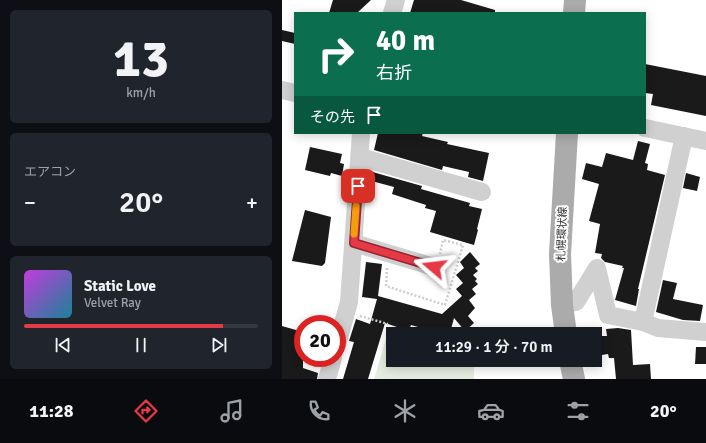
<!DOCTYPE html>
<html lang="ja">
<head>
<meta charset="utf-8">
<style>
  body { margin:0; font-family:Signika,"Noto Sans JP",sans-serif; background:#20242c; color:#f1f3f6; height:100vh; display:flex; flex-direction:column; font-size:15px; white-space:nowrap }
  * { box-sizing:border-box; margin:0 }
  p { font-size:13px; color:#9ea1a6 }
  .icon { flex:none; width:22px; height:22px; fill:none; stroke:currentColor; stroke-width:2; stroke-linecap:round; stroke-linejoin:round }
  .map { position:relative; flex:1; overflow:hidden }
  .sheet { display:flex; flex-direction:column; gap:10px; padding:10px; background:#0d0f14; width:282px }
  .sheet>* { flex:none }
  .banner { position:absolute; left:12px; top:12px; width:352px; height:122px; border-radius:0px; box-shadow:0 2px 10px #0003; background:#0b6e4f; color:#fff; overflow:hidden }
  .speed { position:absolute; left:12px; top:315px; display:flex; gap:8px; font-size:20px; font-weight:700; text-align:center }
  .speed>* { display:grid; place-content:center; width:52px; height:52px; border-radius:50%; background:#171b24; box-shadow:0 2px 10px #0003; line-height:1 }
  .speed .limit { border:6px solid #d22; background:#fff; color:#111 }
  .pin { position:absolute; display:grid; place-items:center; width:34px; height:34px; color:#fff; margin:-17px; border-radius:8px; box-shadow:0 2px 6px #0006 }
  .me { position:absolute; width:44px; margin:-22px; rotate:287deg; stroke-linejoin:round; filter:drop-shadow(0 0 3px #0008) }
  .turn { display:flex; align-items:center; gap:14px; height:84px; padding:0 16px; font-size:18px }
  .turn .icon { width:52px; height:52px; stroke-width:2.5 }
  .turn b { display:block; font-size:28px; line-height:34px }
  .then { display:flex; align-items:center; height:38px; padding:0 16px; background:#0003; gap:8px; font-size:15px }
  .big { font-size:30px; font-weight:600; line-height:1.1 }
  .sheet .tile { flex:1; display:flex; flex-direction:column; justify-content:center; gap:6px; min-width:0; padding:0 14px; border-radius:6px; background:#20242c }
  .sheet .dial { align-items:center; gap:0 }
  .dial b { font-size:52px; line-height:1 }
  .song { display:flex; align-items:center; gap:12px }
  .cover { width:48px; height:48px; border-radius:6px; background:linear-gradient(135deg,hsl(290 70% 55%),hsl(190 70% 35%)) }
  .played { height:4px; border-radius:2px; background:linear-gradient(90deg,#e63946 85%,#363941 85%) }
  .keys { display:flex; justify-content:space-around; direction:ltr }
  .heat { display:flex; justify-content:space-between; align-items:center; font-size:22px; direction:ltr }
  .trip { position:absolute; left:104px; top:327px; width:216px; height:40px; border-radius:0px; background:#171b24; box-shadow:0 2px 10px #0003; font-weight:600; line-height:40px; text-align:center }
  .menu { display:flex; height:64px; justify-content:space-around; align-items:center; background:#090b0e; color:#9ea1a6 }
  .menu .icon { width:28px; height:28px }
  .menu .current { color:#e63946 }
  .menu b { font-size:18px; color:#f1f3f6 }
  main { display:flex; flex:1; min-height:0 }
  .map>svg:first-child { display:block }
  .green { fill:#e6ecdf }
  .building { fill:#1a1a1a }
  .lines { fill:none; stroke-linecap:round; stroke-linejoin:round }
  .path { stroke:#cdcdcd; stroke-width:2.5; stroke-dasharray:2 2; stroke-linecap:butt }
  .minor { stroke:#d0d0d0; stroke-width:18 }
  .major { stroke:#ababab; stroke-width:22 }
  .route-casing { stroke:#96252e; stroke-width:10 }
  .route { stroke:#e63946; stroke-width:7 }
  .slow { stroke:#f59e0b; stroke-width:7 }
  .labels { text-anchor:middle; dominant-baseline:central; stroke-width:4; stroke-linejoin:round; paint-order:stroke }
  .street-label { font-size:11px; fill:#333; stroke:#fff }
</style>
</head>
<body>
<main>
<section class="sheet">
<div class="tile dial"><b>13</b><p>km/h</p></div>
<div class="tile"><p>エアコン</p>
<div class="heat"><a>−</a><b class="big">20°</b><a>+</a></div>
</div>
<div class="tile">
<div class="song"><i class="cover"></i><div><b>Static Love</b><p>Velvet Ray</p></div></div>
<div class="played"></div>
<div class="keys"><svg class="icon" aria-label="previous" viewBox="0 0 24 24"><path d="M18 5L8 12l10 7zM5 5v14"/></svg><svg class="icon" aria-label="pause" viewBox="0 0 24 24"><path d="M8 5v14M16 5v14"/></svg><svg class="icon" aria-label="next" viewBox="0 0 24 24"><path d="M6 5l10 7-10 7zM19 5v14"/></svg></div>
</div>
</section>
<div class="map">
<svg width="424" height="379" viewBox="0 0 424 379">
  <rect width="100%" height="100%" fill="#fff"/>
  <!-- green -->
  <polygon class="green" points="107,329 129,334 111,334 111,360 192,360 192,379 92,379"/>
  <!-- building -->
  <g class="building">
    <polygon points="51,0 89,0 75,13 47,13"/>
    <polygon points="132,0 179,0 213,10 213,13 128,13"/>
    <polygon points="0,30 13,33 13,44 0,41"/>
    <polygon points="363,64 424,76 424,116 369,105 371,94 363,93"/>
    <polygon points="96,133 141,133 140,136 166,142 165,144 207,153 201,181 186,177 187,172 161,166 160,170 92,150"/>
    <polygon points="356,141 368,144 363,163 366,164 365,170 383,175 356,289 357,289 354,306 333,300 342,268 340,268 341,266 323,262 319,258 320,254 313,253 318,224 307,221 317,184 300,179 304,163 320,167 324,153 351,160"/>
    <polygon points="28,147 60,154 58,163 62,164 60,176 49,173 48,176 23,170"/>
    <polygon points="87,171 140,186 139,189 188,203 187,206 200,209 195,229 196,230 192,245 148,232 154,211 143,208 144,205 110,194 112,187 86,180"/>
    <polygon points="404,173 418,177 415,191 401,188"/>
    <polygon points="23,210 49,217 43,263 40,266 10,261"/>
    <polygon points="188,252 198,264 193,268 196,271 191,275 195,279 193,281 196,284 190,289 194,294 187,300 193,308 186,316 192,323 183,331 172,318 168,333 162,331 161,334 129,325 127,331 103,323 86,379 61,379 72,342 67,341 74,319 88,324 95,299 80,297 84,262 100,264 96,296 160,314 180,296 174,289 181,283 174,275 182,268 178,262"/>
    <polygon points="381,280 395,283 391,299 421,305 418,321 401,320 374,312"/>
    <polygon points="0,326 21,332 21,368 36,373 35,379 0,379"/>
    <polygon points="336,328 349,330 351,365 368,364 369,379 334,379 332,358 327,358 326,354 320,355 319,336 325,336 324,329"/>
    <polygon points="414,347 424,347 424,364 413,364"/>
  </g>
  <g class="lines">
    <!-- path -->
    <g class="path">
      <polyline points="105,268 104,286 163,305 181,245 161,240 158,254"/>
      <polyline points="78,316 106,324"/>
    </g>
    <!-- minor -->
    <g class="minor">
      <polyline points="110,13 114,0"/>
      <polyline points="0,90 13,93"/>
      <polyline points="363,128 424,141"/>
      <polyline points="78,157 200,192"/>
      <polyline points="72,243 152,267"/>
      <polyline points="280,305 294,302 315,268 326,315 361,322 402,136"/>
      <polyline points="361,322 376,328 424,332"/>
      <polyline points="55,345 67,302 79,133"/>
      <polyline points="45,379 51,358"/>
    </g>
    <!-- major -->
    <g class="major">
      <polyline points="292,13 293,0"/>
      <polyline points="284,334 280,305 278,254 285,133"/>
      <polyline points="288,360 292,379"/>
    </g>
  </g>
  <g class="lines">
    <defs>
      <polyline id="route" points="76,186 72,243 152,267"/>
    </defs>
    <!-- route casing -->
    <use href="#route" class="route-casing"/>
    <!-- route -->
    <use href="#route" class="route"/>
    <!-- slow -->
    <polyline class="slow" points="72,234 74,206"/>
  </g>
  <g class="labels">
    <!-- street labels -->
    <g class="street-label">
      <text transform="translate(280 234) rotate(-88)">札幌環状線</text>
    </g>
  </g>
</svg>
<div class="speed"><div class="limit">20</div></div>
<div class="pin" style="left:76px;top:186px;background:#d93025"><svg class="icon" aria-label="arrive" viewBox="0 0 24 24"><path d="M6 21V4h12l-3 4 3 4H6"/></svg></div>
<svg class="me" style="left:152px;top:267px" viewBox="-20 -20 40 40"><path d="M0-17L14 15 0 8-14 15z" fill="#e63946" stroke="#fff" stroke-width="4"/></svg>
<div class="trip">11:29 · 1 分 · 70 m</div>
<div class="banner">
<div class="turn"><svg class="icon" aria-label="right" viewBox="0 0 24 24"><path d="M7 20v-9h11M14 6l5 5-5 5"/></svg><div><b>40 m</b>右折</div></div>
<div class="then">その先<svg class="icon" aria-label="arrive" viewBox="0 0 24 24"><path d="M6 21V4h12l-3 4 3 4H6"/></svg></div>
</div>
</div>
</main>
<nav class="menu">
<b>11:28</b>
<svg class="icon current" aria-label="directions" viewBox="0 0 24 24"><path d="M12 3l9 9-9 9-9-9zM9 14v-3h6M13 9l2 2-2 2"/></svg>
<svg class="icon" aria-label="music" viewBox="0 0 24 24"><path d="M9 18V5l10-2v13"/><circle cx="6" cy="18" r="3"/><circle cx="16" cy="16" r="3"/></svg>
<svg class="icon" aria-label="phone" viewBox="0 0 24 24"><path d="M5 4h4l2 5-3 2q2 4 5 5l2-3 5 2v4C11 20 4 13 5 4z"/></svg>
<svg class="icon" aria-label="climate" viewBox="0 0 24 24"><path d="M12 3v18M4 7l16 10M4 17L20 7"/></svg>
<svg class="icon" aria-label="car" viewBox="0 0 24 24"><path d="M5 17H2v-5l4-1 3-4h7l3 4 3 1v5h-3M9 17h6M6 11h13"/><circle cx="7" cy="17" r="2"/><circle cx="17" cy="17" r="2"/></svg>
<svg class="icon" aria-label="filters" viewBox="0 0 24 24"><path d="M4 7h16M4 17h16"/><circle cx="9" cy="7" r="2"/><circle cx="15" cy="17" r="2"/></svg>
<b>20°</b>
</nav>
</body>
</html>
